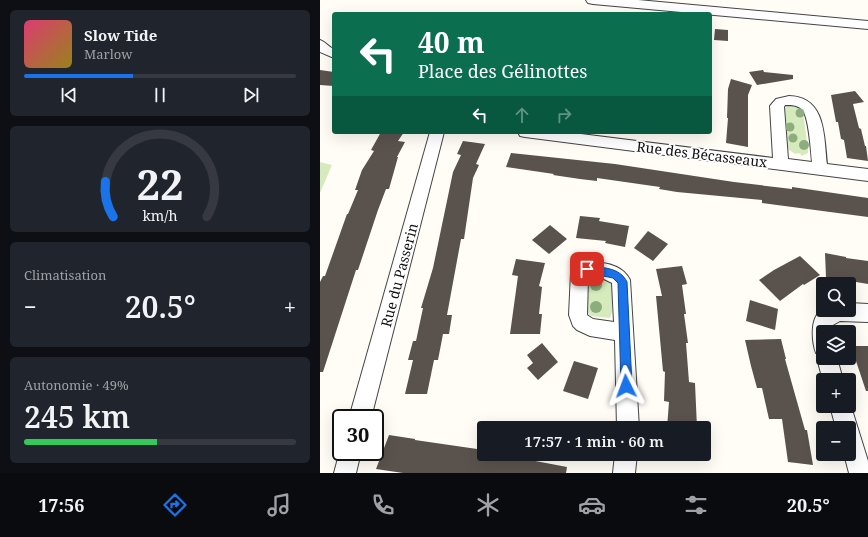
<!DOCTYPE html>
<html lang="fr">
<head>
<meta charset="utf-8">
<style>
  body { margin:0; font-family:"Noto Serif",serif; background:#20242c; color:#f1f3f6; height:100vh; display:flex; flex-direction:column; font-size:15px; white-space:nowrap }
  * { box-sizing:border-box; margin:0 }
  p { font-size:13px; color:#9ea1a6 }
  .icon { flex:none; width:22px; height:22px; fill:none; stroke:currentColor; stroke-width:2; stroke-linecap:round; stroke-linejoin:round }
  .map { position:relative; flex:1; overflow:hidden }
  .panel { display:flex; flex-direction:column; gap:10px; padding:10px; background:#0d0f14; width:320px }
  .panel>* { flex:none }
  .hud { position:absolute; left:12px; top:12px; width:380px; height:122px; border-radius:4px; box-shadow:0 4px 16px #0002; background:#0b6e4f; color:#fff; overflow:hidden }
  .buttons { position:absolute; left:496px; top:277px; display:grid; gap:8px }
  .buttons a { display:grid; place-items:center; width:40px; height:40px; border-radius:4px; background:#171b24; box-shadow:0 4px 16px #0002; font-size:20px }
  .speed { position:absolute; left:12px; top:409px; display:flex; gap:8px; font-size:20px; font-weight:700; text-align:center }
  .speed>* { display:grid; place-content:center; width:52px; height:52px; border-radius:50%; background:#171b24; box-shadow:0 4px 16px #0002; line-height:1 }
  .speed .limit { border:2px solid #111; border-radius:6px; background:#fff; color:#111 }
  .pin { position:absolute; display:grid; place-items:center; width:34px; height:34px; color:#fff; margin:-17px; border-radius:8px; box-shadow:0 2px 6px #0006 }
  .me { position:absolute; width:44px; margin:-22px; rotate:357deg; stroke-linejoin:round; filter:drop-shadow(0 0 3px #0008) }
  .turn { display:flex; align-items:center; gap:14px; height:84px; padding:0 20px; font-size:18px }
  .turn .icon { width:52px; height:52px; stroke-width:2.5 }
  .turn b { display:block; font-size:28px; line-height:34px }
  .lanes { display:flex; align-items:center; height:38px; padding:0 20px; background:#0003; justify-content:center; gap:20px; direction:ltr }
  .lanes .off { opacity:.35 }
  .big { font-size:30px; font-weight:600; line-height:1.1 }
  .panel .widget { flex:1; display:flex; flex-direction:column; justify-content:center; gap:6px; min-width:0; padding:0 14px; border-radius:6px; background:#20242c }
  .panel .dial { align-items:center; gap:0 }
  .dial svg { height:104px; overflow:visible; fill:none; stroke:#363941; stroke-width:7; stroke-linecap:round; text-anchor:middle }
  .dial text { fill:#f1f3f6; stroke:none }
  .song { display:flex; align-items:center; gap:12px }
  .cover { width:48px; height:48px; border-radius:6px; background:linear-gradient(135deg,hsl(340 70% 55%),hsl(50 70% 35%)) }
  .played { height:4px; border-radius:2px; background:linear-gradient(90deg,#1a73e8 40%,#363941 40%) }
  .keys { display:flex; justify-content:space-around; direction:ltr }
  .heat { display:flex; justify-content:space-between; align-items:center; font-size:22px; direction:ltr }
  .charge { height:6px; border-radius:3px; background:linear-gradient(90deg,#34c759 49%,#363941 0) }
  .trip { position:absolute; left:157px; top:421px; width:234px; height:40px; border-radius:4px; background:#171b24; box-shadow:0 4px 16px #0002; font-weight:600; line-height:40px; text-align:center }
  .tabs { display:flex; height:64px; justify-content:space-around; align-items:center; background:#090b0e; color:#9ea1a6 }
  .tabs .icon { width:28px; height:28px }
  .tabs .active { color:#1a73e8 }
  .tabs b { font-size:18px; color:#f1f3f6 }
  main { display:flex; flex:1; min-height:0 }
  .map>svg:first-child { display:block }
  .green { fill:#d5ebbd }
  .building { fill:#5a524d }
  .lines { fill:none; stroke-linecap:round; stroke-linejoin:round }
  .minor-casing { stroke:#444; stroke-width:2 }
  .tertiary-casing { stroke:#444; stroke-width:2 }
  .minor { fill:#fff; fill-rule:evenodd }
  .tertiary { fill:#fff; fill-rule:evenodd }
  .tree { fill:#8dad7f }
  .route { fill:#1a73e8; stroke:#114b97 }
  .labels { text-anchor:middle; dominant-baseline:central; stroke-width:4; stroke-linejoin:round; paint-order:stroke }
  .street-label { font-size:14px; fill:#111; stroke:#fff }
</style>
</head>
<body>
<main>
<section class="panel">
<div class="widget">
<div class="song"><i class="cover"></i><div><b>Slow Tide</b><p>Marlow</p></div></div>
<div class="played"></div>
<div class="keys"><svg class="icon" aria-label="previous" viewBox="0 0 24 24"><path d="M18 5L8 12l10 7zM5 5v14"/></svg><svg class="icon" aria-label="pause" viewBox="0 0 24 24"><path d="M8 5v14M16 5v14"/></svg><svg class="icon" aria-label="next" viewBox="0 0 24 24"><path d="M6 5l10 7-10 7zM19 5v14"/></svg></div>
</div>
<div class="widget dial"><svg viewBox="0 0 100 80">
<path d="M14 69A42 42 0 1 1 86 69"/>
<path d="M14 69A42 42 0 0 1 8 42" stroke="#1a73e8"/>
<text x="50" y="56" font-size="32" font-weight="700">22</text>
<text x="50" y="72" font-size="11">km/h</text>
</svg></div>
<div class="widget"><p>Climatisation</p>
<div class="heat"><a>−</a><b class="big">20.5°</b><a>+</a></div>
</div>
<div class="widget"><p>Autonomie · 49%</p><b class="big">245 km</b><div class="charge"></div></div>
</section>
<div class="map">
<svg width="548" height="473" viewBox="0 0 548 473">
  <rect width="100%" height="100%" fill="#fffdf5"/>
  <!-- green -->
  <g class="green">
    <polygon points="468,106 478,107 483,112 488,150 488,153 481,156 481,154 476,153 477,155 466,148 464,108"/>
    <polygon points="0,162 12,165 0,193"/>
    <polygon points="273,277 287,280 292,285 292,312 290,318 271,316 266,311 267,282 268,279"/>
  </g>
  <!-- building -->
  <g class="building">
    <polygon points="395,29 408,30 408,41 394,40"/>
    <polygon points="0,70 14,72 14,86 0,85"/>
    <polygon points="443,70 444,72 473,75 473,79 437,85 429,72"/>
    <polygon points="411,79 432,85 428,95 428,147 406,143 408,118 407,118 408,89"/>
    <polygon points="535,91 544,102 533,104 539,128 541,129 545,146 546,146 548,161 527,158 524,140 521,139 518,122 516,122 511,95"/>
    <polygon points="61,132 84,132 78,141 85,142 77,157 78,157 69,189 66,189 58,210 38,270 36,270 3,372 0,372 0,282 3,276 5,276 27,214 28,214 38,190 35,190 42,170 54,151 51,150"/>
    <polygon points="143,141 165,144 156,164 159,165 153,178 144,239 141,239 127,315 132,315 129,334 123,334 118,360 114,360 107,394 85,394 93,360 88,360 93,341 96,341 103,308 101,308 113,268 133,172 141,155 137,154"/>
    <polygon points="191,153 295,164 414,182 472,189 472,187 548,198 548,217 442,203 442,200 357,192 339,189 340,187 277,178 277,181 260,179 233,175 234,174 186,167"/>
    <polygon points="260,216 280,218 279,221 309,226 305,247 285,243 286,241 256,238"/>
    <polygon points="230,225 247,239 229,254 212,240"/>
    <polygon points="328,231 348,244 333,261 314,248"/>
    <polygon points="505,253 526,257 526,258 548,261 548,284 506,277"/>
    <polygon points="480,256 500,275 484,285 483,284 460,301 439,280 454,270"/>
    <polygon points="196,259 225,263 219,286 222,287 219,314 222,314 220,334 190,334 198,276 192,275"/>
    <polygon points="362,266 367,284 362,285 366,314 364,314 368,343 366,343 369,382 375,383 377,428 347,428 349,402 344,401 345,372 343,371 336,296 342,296 336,269"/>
    <polygon points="430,300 458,309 455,330 426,321"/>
    <polygon points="461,339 466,359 465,359 485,430 487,430 493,465 468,462 462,419 449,419 442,388 437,388 431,366 425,340"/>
    <polygon points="222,343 238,362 218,380 207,368 213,363 207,355"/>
    <polygon points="531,346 548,346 548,391 546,391"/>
    <polygon points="254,361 278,368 268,399 243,391"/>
    <polygon points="69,435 95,439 95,440 164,450 164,454 172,454 204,460 205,459 247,467 246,473 83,473 56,469"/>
  </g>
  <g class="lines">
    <defs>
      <g id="minor">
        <path d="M0 40C6 42 8 47 14 49V58L0 52Z"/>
        <path d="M469 96C506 97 504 136 507 164L548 169V181L205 137 200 136 198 132H245L453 158 450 106 456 99ZM465 105C472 105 479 105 483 111 489 119 491 152 492 162L468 159 464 107Z"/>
        <polygon points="110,132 124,132 51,418 29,418"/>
        <path d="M269 262C284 262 303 265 310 280L319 428H297L295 340 270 336 257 330 253 326 249 315 251 273 254 268ZM268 277 284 279 292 283 294 322 273 319 267 315Z"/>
        <path d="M529 303 548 304V322L520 321 513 325 511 332H503V358H517L523 380 503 381 497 358 499 354 496 353C492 342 489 314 504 310 511 308 521 310 529 310Z"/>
        <polygon points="529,400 548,461 548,473 529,473 524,454 529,454 529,428 516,428 510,406 529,406"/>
        <polygon points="21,447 21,452 41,452 36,473 14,473"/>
        <polygon points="295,454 317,454 315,473 293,473"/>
      </g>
      <polygon id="tertiary" points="266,0 318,0 548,21 548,29 273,4 268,3"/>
    </defs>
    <!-- minor casing -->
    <use href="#minor" class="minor-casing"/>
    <!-- tertiary casing -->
    <use href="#tertiary" class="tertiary-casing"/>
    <!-- minor -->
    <use href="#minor" class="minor"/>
    <!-- tertiary -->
    <use href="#tertiary" class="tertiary"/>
  </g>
  <!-- trees -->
  <g class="tree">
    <circle cx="480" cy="113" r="4.5"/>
    <circle cx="470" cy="127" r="4.5"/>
    <circle cx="473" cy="138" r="4.5"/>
    <circle cx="484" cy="145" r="5"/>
    <circle cx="276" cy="285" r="6"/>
    <circle cx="276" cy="307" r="6"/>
  </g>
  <!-- route -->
  <path class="route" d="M267 265C282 268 300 267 307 282L312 386 310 390 306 391 302 390 301 386 298 283 293 278 264 272 263 269 264 267Z"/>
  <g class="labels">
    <!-- street labels -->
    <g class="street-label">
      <text transform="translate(382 154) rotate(7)">Rue des Bécasseaux</text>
      <text transform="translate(79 275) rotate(-75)">Rue du Passerin</text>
    </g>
  </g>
</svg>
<div class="buttons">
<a><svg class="icon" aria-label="search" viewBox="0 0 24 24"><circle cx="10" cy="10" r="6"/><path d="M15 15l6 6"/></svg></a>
<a><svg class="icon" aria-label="layers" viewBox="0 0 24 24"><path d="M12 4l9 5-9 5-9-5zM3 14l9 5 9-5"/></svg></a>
<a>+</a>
<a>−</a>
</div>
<div class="speed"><div class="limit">30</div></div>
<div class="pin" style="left:267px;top:269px;background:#d93025"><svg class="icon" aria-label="arrive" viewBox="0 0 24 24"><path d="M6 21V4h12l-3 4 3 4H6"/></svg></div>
<svg class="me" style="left:306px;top:386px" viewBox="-20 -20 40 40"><path d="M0-17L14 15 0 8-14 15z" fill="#1a73e8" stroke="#fff" stroke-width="4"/></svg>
<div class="trip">17:57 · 1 min · 60 m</div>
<div class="hud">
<div class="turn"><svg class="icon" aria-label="left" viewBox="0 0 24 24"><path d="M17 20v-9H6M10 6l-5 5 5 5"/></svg><div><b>40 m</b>Place des Gélinottes</div></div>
<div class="lanes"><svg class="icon" aria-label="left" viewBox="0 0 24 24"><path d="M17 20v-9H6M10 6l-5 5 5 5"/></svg><svg class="icon off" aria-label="ahead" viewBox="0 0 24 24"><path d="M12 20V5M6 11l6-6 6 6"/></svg><svg class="icon off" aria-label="right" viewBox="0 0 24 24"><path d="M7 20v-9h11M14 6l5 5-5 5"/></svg></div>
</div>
</div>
</main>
<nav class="tabs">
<b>17:56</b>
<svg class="icon active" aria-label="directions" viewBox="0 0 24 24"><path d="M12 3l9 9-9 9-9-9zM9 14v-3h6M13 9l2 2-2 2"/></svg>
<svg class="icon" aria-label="music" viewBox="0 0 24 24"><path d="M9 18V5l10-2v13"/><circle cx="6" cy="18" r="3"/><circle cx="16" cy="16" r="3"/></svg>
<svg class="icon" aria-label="phone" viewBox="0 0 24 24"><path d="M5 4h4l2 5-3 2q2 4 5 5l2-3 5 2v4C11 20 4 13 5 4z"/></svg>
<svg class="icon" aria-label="climate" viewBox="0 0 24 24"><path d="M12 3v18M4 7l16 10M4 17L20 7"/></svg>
<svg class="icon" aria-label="car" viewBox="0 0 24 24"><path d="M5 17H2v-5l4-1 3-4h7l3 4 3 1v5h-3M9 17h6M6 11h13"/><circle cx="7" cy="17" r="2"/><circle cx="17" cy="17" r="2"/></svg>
<svg class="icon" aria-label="filters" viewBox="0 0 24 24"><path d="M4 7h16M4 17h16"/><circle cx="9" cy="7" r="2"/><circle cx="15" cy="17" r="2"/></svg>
<b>20.5°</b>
</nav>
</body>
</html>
